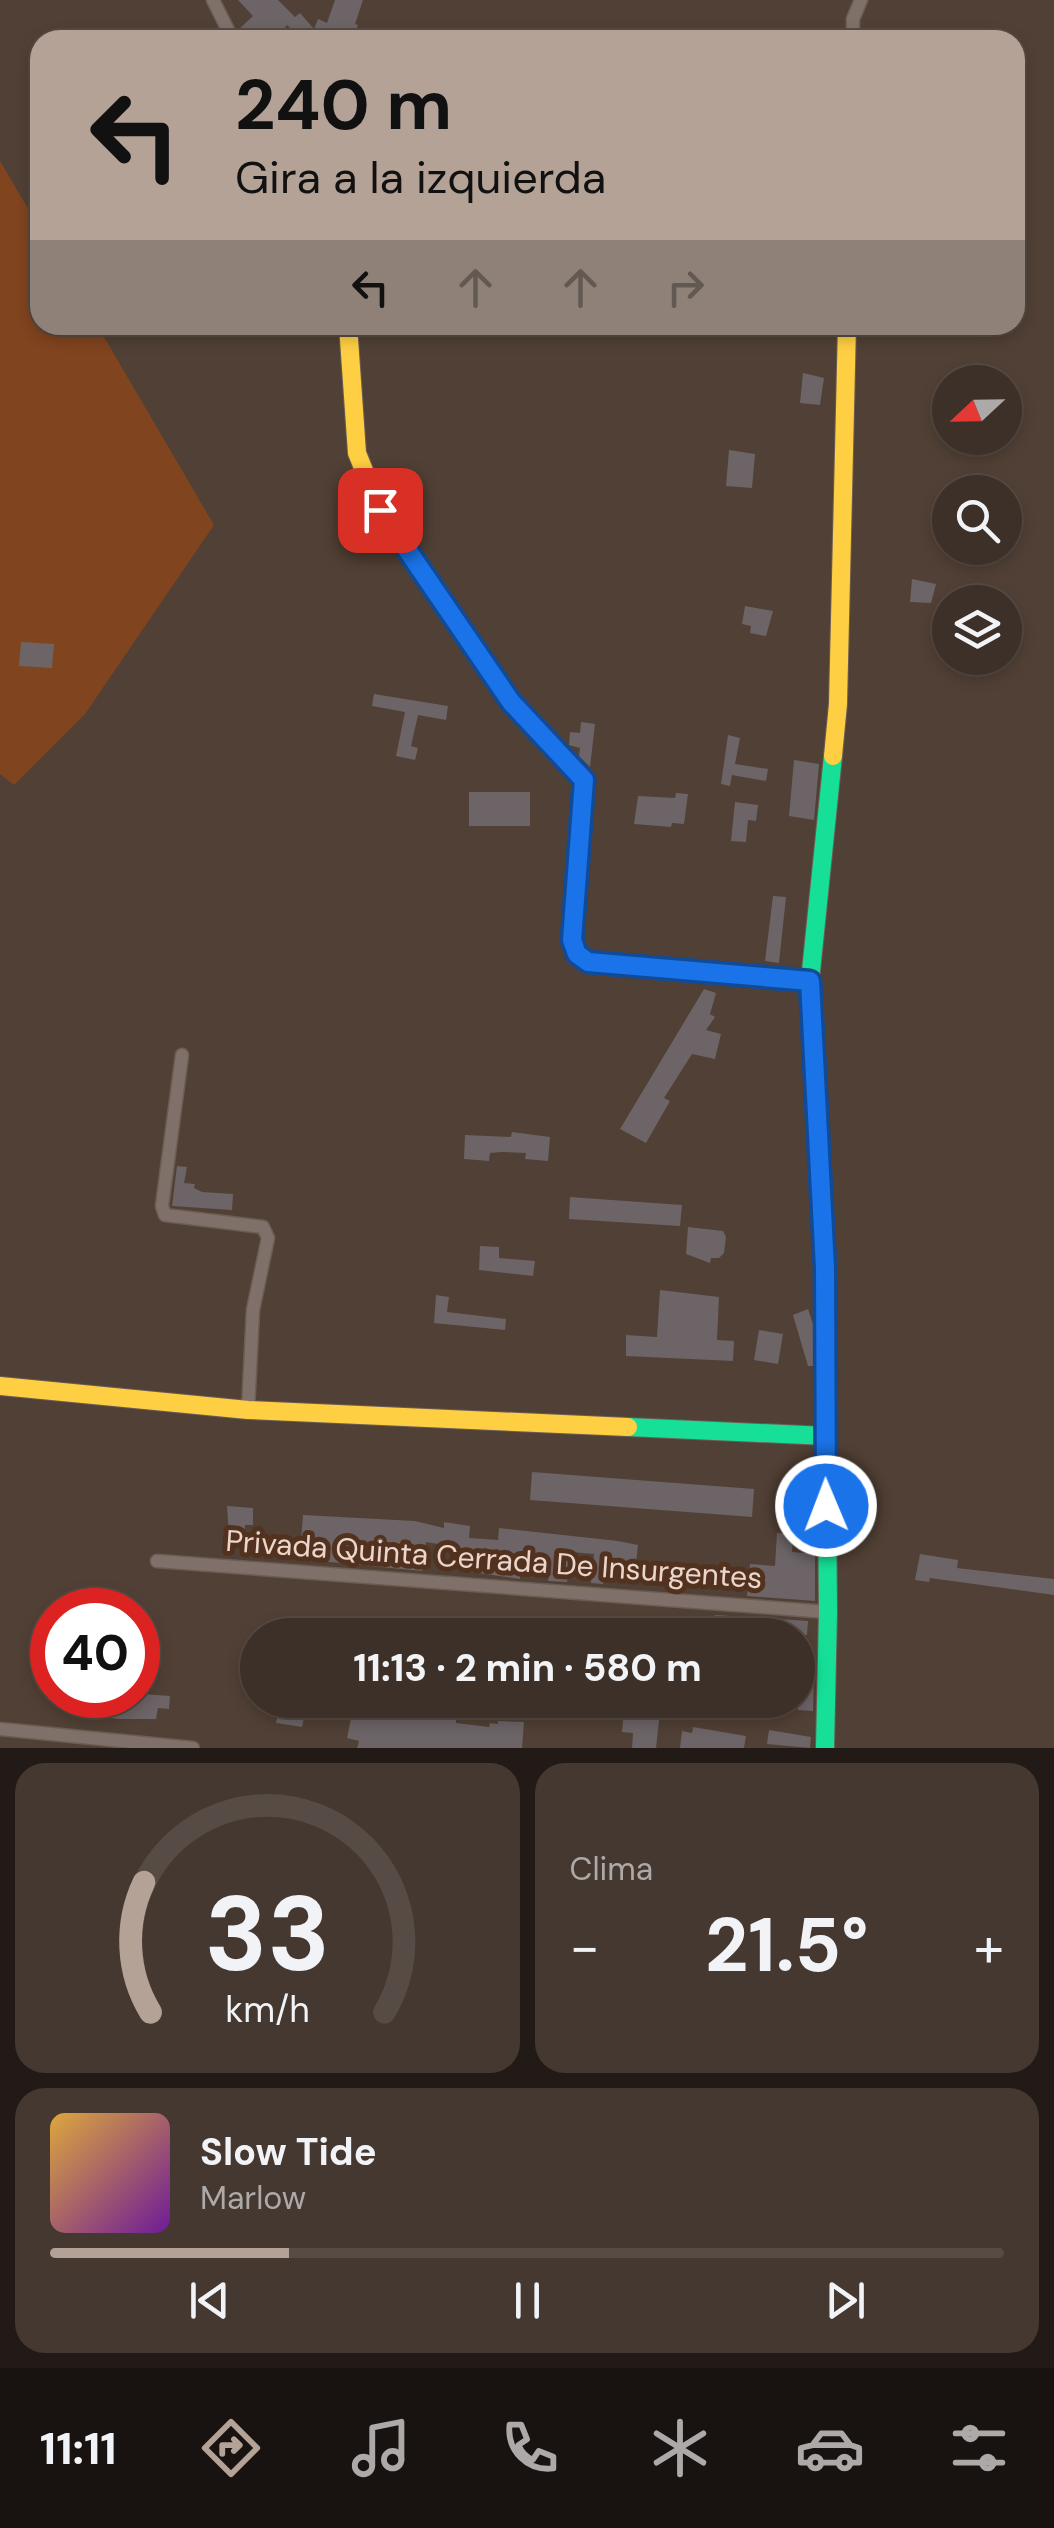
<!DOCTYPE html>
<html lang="es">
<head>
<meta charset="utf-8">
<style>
  body { margin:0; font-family:"DM Sans",sans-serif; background:#443830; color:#f1f3f6; height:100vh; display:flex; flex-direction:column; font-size:38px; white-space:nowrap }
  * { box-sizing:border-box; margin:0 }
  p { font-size:32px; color:#ada9a8 }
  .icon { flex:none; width:55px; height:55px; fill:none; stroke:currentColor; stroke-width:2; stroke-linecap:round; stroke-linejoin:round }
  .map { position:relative; height:1748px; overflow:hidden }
  .details { display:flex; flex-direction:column; gap:15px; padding:15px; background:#221a16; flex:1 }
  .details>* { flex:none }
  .hud { position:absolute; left:30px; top:30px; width:995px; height:305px; border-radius:30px; box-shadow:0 5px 15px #0003,0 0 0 2px #564b45; background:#b5a296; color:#111; overflow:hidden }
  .needle { width:65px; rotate:248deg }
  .tools { position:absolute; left:932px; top:365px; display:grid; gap:20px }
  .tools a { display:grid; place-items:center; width:90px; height:90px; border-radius:50%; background:#3d3028; box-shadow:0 5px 15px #0003,0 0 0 2px #564b45; font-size:50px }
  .speed { position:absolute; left:30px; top:1588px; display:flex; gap:20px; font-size:50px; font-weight:700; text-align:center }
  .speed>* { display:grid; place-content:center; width:130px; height:130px; border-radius:50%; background:#3d3028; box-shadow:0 5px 15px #0003,0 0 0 2px #564b45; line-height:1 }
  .speed .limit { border:15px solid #d22; background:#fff; color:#111 }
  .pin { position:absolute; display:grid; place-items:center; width:85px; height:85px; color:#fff; margin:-42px; border-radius:20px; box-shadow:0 5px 15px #0006 }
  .me { position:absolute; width:110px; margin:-55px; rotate:359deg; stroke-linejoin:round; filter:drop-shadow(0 0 8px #0008) }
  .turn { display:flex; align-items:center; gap:35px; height:210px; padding:0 40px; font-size:45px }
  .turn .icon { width:130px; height:130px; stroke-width:2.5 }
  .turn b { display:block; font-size:70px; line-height:85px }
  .lanes { display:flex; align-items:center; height:95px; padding:0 40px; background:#0003; justify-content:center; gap:50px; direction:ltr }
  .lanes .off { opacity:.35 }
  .big { font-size:75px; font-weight:700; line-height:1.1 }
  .details .card { flex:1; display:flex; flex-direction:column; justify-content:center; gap:15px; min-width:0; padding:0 35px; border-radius:30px; background:#443830 }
  .details .dial { align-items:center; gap:0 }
  .dial svg { height:260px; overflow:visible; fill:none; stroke:#564b45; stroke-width:7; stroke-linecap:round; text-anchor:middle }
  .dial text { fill:#f1f3f6; stroke:none }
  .song { display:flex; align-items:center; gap:30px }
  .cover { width:120px; height:120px; border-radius:15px; background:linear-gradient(135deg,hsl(40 70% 55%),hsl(280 70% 35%)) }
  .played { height:10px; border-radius:5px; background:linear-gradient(90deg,#b5a296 25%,#564b45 25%) }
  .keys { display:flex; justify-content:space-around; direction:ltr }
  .heat { display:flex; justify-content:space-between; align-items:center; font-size:55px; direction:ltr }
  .details .tiles { flex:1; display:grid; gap:15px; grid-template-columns:1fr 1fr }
  .card:last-child { grid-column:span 2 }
  .trip { position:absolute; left:240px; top:1618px; width:575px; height:100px; border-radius:50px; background:#3d3028; box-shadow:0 5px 15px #0003,0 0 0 2px #564b45; font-weight:700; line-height:100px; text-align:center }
  .tab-bar { display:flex; height:160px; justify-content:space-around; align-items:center; background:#181310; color:#ada9a8 }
  .tab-bar .icon { width:70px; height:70px }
  .tab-bar .active { color:#b5a296 }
  .tab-bar b { font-size:45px; color:#f1f3f6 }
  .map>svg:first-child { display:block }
  .green { fill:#80441e }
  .building { fill:#6c6466 }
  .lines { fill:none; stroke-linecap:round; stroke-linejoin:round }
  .street-casing { stroke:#6c5d53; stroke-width:15 }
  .fast-casing { stroke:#6c5d53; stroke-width:20 }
  .slow-casing { stroke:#6c5d53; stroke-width:20 }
  .street { stroke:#7f716a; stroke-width:12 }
  .fast { stroke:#16e098; stroke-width:18 }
  .slow { stroke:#ffcf43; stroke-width:18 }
  .route-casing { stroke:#114b97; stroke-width:25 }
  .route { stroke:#1a73e8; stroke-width:18 }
  .labels { text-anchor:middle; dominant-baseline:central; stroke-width:10; stroke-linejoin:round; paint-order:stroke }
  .street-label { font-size:30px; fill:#ebd6cb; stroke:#52321f }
</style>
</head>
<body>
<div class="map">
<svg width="1054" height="1748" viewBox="0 0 1054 1748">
  <rect width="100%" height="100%" fill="#514035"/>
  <!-- green -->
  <polygon class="green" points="0,161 40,229 40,325 97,325 214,525 85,714 14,785 0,774"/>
  <!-- building -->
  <g class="building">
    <polygon points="238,0 278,0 295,17 300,13 314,29 318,19 327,23 335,0 363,0 355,24 358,25 353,40 301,40 287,25 277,40 249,40 239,29 253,16"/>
    <polygon points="803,373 824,378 820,405 800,403"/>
    <polygon points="729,450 755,454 752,488 726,486"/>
    <polygon points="912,579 936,584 931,603 910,602"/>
    <polygon points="745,606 773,611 766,636 750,633 751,626 742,624"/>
    <polygon points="21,642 54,644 52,668 19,666"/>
    <polygon points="374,694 448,706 446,720 418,715 411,746 418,748 415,760 396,756 405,712 372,706"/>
    <polygon points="581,722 595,724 590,767 579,756 580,748 569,745 570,732 580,733"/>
    <polygon points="728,735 740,738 735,764 768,769 766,781 732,775 730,786 721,784"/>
    <polygon points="794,760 819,764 814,820 789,816"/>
    <rect x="469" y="792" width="61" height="34"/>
    <polygon points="676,793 688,794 684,824 672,823 671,827 634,824 638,796 675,798"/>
    <polygon points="735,802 758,805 756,821 748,820 746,842 731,841"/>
    <polygon points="773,896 786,897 779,963 765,961"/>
    <polygon points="704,989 716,993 710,1014 715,1017 706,1030 721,1034 715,1059 692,1054 664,1098 670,1101 646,1143 620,1129"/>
    <polygon points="512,1132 550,1137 548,1161 525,1159 526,1153 502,1152 490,1153 489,1161 464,1159 465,1135 511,1137"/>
    <polygon points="177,1166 187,1167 184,1183 195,1184 194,1188 202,1192 233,1194 232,1210 172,1206"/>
    <polygon points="570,1197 682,1205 680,1226 569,1219"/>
    <polygon points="688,1227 723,1231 726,1237 724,1253 719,1258 711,1258 710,1263 686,1254"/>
    <polygon points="480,1246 499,1247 499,1258 535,1261 533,1276 479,1270"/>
    <polygon points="660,1290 719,1297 717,1340 734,1341 733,1361 626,1356 626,1335 657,1337"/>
    <polygon points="436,1295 449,1297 447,1312 506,1319 505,1330 434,1323"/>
    <polygon points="808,1309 813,1324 813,1366 808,1366 793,1315"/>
    <polygon points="759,1330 783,1334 778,1364 754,1360"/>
    <polygon points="532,1472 754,1489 752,1517 530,1500"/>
    <polygon points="227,1506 253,1508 253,1525 245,1525 244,1536 229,1535"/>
    <polygon points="303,1515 415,1521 444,1528 444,1522 470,1526 469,1538 498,1540 499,1528 618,1541 638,1545 636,1564 605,1560 603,1584 591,1583 594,1554 571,1552 567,1582 548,1581 549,1576 520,1573 520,1579 471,1572 472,1550 426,1542 422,1571 309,1560 310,1553 300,1552"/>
    <polygon points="777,1533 793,1534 792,1552 815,1554 815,1601 747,1596 750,1564 775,1566"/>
    <polygon points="920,1554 958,1560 957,1568 1054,1579 1054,1595 930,1578 929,1582 915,1580"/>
    <polygon points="715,1615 808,1621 807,1635 730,1632 730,1635 714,1635"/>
    <polygon points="801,1668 814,1668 813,1711 798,1710 798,1675 801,1675"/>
    <polygon points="142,1694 170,1696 169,1709 158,1708 156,1719 120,1719 110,1718 111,1710 90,1707 91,1695"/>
    <polygon points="411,1700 432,1700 430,1716 456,1718 456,1723 489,1727 490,1723 498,1724 498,1721 524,1722 522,1748 357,1748 359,1741 347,1738 352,1714 361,1716 362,1711 382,1716 383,1711 410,1713"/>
    <polygon points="280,1703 306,1708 302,1727 276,1723"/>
    <polygon points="624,1708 660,1711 656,1748 632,1748 633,1733 622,1732"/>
    <polygon points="693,1727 746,1736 744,1748 680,1748 682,1731 692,1733"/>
    <polygon points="769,1730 811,1737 810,1748 767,1744"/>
  </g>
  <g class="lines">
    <defs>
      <g id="street">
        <polyline points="213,0 233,40"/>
        <polyline points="853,40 853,19 861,0"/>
        <polyline points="182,1055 162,1206 165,1215 263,1227 268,1238 253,1310 248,1410"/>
        <polyline points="157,1561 828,1612"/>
        <polyline points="0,1729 193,1748"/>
      </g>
      <g id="fast">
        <polyline points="572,766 584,779 572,940 577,954 588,962 810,981"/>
        <polyline points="628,1427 826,1436"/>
        <polyline points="825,1748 828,1612 825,1267 810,981 833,756"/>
      </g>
      <g id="slow">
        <polyline points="348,325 357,453 380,510 511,703 572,766"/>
        <polyline points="833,756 838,704 847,325"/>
        <polyline points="0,1386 248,1410 628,1427"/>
      </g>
    </defs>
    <!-- street casing -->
    <use href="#street" class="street-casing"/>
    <!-- fast casing -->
    <use href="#fast" class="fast-casing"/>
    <!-- slow casing -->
    <use href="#slow" class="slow-casing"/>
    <!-- street -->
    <use href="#street" class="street"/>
    <!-- fast -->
    <use href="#fast" class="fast"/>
    <!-- slow -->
    <use href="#slow" class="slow"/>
  </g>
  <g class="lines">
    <defs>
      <polyline id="route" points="380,510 511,702 584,780 572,940 577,954 588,962 810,981 825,1268 826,1506"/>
    </defs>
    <!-- route casing -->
    <use href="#route" class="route-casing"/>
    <!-- route -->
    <use href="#route" class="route"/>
  </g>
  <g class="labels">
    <!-- street labels -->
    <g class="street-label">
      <text transform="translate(494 1559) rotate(4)">Privada Quinta Cerrada De Insurgentes</text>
    </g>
  </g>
</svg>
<div class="tools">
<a><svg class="needle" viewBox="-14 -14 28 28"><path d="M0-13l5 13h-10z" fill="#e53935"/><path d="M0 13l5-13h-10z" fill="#ada9a8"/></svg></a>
<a><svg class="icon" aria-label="search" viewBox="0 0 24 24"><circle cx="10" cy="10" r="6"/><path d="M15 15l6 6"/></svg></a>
<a><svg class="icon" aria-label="layers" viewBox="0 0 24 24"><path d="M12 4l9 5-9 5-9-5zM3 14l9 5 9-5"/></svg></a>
</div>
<div class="speed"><div class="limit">40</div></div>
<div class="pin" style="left:380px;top:510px;background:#d93025"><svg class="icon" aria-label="arrive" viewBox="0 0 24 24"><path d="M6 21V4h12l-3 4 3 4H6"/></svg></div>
<svg class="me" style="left:826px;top:1506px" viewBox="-20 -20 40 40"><circle r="17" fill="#1a73e8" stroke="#fff" stroke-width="3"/><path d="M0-11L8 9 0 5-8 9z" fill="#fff"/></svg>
<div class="trip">11:13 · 2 min · 580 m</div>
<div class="hud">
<div class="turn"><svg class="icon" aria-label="left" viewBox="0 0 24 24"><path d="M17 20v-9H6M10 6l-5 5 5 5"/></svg><div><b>240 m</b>Gira a la izquierda</div></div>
<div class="lanes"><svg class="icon" aria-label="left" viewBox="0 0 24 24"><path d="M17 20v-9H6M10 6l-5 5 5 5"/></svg><svg class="icon off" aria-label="ahead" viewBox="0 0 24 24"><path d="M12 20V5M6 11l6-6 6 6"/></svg><svg class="icon off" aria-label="ahead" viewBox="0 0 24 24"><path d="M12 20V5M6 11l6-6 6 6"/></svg><svg class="icon off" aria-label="right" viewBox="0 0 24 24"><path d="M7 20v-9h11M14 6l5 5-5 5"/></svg></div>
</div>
</div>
<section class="details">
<div class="tiles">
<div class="card dial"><svg viewBox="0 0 100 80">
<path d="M14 69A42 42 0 1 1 86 69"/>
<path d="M14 69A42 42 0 0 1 12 29" stroke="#b5a296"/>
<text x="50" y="56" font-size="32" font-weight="700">33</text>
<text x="50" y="72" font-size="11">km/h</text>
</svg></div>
<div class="card"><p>Clima</p>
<div class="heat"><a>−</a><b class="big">21.5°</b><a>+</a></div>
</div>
<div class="card">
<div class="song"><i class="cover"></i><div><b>Slow Tide</b><p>Marlow</p></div></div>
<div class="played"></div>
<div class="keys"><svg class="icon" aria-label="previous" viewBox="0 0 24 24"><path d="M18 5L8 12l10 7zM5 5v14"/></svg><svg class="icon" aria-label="pause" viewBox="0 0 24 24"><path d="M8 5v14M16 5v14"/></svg><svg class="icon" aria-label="next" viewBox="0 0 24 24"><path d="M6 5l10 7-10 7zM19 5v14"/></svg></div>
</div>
</div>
</section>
<nav class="tab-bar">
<b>11:11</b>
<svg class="icon active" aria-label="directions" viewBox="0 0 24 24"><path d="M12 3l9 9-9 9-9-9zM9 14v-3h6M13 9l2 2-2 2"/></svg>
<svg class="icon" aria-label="music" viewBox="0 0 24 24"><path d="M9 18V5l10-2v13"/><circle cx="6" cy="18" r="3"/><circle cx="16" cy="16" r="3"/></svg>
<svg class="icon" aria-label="phone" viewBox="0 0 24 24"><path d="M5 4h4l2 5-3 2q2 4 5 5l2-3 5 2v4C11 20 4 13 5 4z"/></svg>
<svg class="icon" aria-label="climate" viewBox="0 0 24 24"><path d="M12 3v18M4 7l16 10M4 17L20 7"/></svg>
<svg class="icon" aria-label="car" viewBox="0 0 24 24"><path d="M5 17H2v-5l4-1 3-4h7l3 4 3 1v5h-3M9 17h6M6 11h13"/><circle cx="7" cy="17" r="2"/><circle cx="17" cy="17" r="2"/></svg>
<svg class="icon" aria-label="filters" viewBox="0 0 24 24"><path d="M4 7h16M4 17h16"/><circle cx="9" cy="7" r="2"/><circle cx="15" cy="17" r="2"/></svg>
</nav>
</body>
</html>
